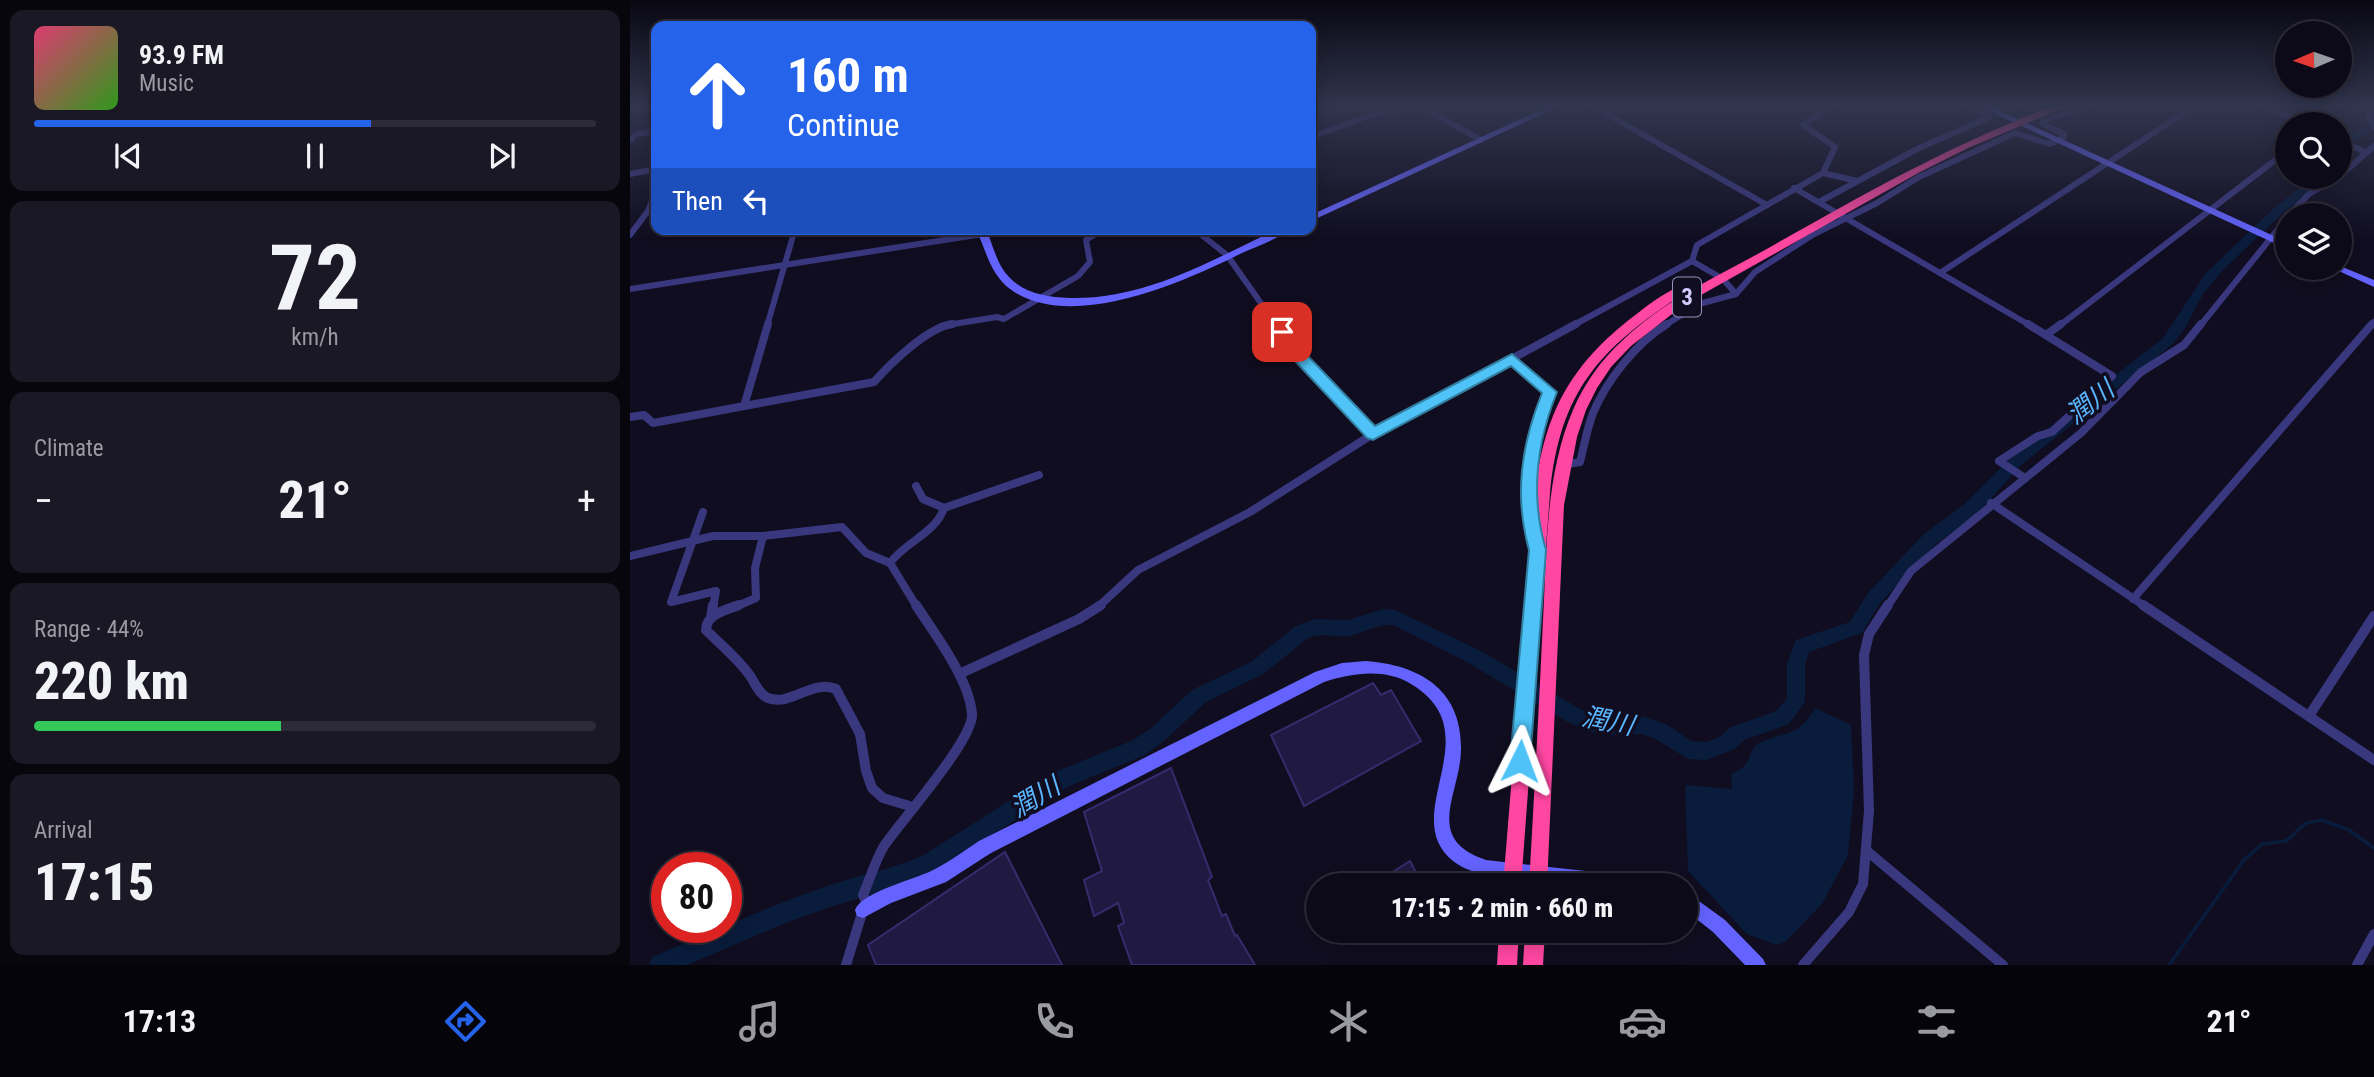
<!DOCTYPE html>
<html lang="en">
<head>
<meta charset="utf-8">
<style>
  body { margin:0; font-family:"Roboto Condensed","Noto Sans JP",sans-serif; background:#1a1825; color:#f1f3f6; height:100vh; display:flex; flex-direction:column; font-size:26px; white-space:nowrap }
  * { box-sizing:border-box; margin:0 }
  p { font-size:23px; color:#9a9aa2 }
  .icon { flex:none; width:38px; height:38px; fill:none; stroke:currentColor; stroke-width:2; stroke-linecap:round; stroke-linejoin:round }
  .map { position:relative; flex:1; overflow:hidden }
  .side { display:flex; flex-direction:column; gap:10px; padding:10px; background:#07060d; width:630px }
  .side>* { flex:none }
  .hud { position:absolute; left:21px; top:21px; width:665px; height:214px; border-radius:14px; box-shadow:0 4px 18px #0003,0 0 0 2px #2c2b37; background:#2563eb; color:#fff; overflow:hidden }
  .needle { width:46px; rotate:268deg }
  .tools { position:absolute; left:1645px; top:21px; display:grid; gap:14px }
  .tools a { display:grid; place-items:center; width:77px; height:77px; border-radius:50%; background:#0c0a18; box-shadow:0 4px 18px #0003,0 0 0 2px #2c2b37; font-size:35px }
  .speed { position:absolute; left:21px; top:852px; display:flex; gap:14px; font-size:35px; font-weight:700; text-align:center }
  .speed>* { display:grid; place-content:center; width:91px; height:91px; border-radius:50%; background:#0c0a18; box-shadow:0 4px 18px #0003,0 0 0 2px #2c2b37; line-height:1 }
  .speed .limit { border:10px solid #d22; background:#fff; color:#111 }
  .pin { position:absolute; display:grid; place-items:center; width:60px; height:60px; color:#fff; margin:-30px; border-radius:14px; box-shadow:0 4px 10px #0006 }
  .me { position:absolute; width:77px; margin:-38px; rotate:3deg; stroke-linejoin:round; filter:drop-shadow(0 0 5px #0008) }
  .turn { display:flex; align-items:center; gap:24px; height:147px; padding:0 21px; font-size:32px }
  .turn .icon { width:91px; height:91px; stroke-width:2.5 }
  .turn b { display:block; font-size:49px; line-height:60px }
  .then { display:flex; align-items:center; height:66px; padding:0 21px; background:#0003; gap:14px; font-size:26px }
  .big { font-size:52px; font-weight:800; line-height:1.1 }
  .side .widget { flex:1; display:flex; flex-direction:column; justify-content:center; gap:10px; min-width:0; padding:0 24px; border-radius:14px; background:#1a1825 }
  .side .dial { align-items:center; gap:0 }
  .dial b { font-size:91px; line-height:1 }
  .song { display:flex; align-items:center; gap:21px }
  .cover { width:84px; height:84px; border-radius:10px; background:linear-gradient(135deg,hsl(340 70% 55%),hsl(110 70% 35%)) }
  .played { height:7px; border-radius:4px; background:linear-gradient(90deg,#2563eb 60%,#2c2b37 60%) }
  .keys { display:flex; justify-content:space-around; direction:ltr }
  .heat { display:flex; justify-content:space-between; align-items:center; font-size:38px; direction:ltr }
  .charge { height:10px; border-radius:5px; background:linear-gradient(90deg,#34c759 44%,#2c2b37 0) }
  .trip { position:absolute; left:676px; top:873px; width:392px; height:70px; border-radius:35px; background:#0c0a18; box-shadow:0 4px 18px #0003,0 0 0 2px #2c2b37; font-weight:800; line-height:70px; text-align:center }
  .dock { display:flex; height:112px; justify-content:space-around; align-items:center; background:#05040a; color:#9a9aa2 }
  .dock .icon { width:49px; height:49px }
  .dock .active { color:#2563eb }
  .dock b { font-size:32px; color:#f1f3f6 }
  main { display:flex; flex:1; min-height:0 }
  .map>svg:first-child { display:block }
  .green { fill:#102a28 }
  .water { fill:#091c3c }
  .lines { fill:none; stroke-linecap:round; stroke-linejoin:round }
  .stream { stroke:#091c3c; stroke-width:3.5 }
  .river { fill:#091c3c; fill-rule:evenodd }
  .building { fill:#201941; stroke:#372b6d; stroke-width:2 }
  .street-far2 { stroke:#39387f; stroke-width:6 }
  .street-far1 { stroke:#39387f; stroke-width:8 }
  .street { stroke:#39387f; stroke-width:10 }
  .secondary { fill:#6463ff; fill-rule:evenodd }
  .highway { fill:#ff47a2; fill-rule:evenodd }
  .route { fill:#4fc3f7; stroke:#337fa1; stroke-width:2 }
  .labels { text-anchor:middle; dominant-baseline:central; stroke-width:7; stroke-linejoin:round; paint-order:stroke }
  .shield { fill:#100d20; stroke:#9793bc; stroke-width:2 }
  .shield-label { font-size:23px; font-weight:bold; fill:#d1ccff }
  .water-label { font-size:26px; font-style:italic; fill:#5ab5ff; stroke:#100d20 }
</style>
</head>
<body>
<main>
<section class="side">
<div class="widget">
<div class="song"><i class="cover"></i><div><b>93.9 FM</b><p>Music</p></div></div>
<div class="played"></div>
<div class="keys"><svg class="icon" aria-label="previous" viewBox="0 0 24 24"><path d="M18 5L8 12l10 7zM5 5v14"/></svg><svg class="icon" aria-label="pause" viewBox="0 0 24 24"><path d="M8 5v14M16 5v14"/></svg><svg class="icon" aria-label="next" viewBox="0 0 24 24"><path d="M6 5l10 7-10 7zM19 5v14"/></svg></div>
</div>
<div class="widget dial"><b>72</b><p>km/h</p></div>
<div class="widget"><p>Climate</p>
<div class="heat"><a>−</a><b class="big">21°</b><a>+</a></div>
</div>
<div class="widget"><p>Range · 44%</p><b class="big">220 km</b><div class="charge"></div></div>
<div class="widget"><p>Arrival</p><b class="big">17:15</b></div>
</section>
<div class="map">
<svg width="1744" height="965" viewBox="0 0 1744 965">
  <rect width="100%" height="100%" fill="#100d20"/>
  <!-- green -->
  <polygon class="green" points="681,105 731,105 737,111 681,115"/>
  <!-- water -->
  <path class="water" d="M1185 708 1221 725 1224 790 1218 855 1192 904 1155 942 1146 945 1117 934 1058 871 1055 785 1102 789 1101 775C1105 772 1112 769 1115 765 1121 758 1120 747 1130 743 1156 730 1167 739 1185 708Z"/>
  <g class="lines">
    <!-- stream -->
    <polyline class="stream" points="1539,965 1614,860 1632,844 1656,841 1676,823 1692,820 1719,830 1744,848"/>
    <!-- river -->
    <g class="river">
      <polygon points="1744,122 1744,130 1718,145 1716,168 1710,171 1710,141"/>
      <path d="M1685 177H1700L1654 212 1594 269 1573 294 1555 328 1543 344 1391 465 1348 513 1306 544 1250 603 1232 633 1179 652 1175 664V702L1159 724 1114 740 1105 749 1077 760 1058 759 1024 738 1011 734 985 735 961 732 936 721 837 662 763 625C747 624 734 633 718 636 705 638 691 632 678 638L633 674 576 702 534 741 515 755 439 786 306 870 272 886 200 907 153 924 57 965H19L22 957C82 932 139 906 200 885 231 875 262 869 292 856L425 772 501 741 520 729 562 690 621 662 666 626 685 619 718 620 753 609 765 610 849 650 950 709 962 714 985 717 1011 716 1036 724 1061 741 1077 742 1091 736 1101 727 1146 711 1157 699V664L1166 640 1220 622 1238 593 1294 534 1336 503 1381 457 1533 338 1576 273 1646 206Z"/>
    </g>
  </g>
  <!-- building -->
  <g class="building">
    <polygon points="743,683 751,695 761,690 791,741 674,806 641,735"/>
    <polygon points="541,768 582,877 578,880 592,916 596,914 605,936 607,935 625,965 502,965 488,926 494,923 488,903 464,916 454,880 472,871 454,812"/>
    <polygon points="375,852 432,965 246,965 238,945"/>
    <polygon points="780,861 793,886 764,886 758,875"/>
  </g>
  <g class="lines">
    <!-- street-far2 -->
    <g class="street-far2">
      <polyline points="961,105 1137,205"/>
      <polyline points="1368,105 1380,108 1388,105"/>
      <polyline points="1631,105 1678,124"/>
      <polyline points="790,106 851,140"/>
      <polyline points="0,110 15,105"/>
      <polyline points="1744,110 1739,116 1744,127"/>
      <polyline points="681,137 744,114 793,105"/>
      <polyline points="0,140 6,134 26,131"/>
      <polyline points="1710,140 1733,151"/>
      <polyline points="1193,173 1205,147 1173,125 1202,105"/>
      <polyline points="0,174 26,169"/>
      <polyline points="1710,176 1744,146"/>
      <polyline points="1164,188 1401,326"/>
      <polyline points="1189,202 1289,148 1360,117 1335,105"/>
      <polyline points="1659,215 1679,194 1708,177"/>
      <polyline points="564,229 597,255 647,326"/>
      <polyline points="0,235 18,211 26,190"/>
      <polyline points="1062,261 1067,245 1193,173 1227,181"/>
      <polyline points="1062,261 1093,279 1106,294"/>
      <polyline points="1310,273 1566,105"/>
      <polyline points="0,289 353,234"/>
      <polyline points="137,326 165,229"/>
      <polyline points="311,326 367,317 374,319 448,276 460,262 456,240 473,229"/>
      <polyline points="942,326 1062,261"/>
      <polyline points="1034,326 1069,304 1106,294 1125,272 1184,234 1247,203 1289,177 1385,133 1420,144 1434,137 1434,134 1413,124 1413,121 1461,105"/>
      <polyline points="1429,326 1657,151"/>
      <polyline points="1570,326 1657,218"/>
      <polyline points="1741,326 1744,322"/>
    </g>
    <!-- street-far1 -->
    <g class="street-far1">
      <polyline points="646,324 671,359 743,434"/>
      <polyline points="1416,335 1431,324"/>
      <path d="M882 359 920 392C900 440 892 487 904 538"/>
      <polyline points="114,406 138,324"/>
      <path d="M0 417 14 415 23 423 244 382C261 363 297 328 322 324"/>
      <path d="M933 465 950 462C954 446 957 429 963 413 977 380 1006 343 1037 324"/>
      <polyline points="1395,478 1369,461 1408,436 1422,432 1482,376 1398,324"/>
      <polyline points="1361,503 1516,607"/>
      <polyline points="314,508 409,475"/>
      <polyline points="73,512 41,602 86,591 83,607"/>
      <polyline points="0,556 83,536 133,536 212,527 236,553 260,563"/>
      <path d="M260 563C275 542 306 533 314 508L293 499 286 486"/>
      <polyline points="260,563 287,607"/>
      <polyline points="1503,599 1742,324"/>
      <polyline points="105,607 126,598 125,568 133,536"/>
      <polyline points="468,607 508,570 620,512 743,434 946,324"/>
      <polyline points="1257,607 1281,571 1451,433 1511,372 1554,345 1571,324"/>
    </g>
    <!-- street -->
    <g class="street">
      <path d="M109 605C96 610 76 614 76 630 90 644 106 657 118 673 124 680 128 694 138 698 161 707 181 679 206 689L230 734 236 771 242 788 253 798 283 807"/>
      <polyline points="1513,605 1744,760"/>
      <polyline points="81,617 83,605"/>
      <polyline points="329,674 449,619 471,605"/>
      <polyline points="1679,716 1744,616"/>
      <polyline points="1237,851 1373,965"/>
      <path d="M238 906 233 895C240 879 245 861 254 846 271 821 344 739 342 714 339 678 305 635 286 605"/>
      <polyline points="216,965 233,910"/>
      <polyline points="1173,965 1219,912 1233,884 1239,811 1234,655 1239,634 1258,605"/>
      <polyline points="1727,965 1744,934"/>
    </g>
    <!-- secondary -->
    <g class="secondary">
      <polygon points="921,105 932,105 681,221 681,215"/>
      <polygon points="1346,105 1357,105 1657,242 1657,249"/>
      <path d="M346 229H356C363 245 367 265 379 277 395 294 417 297 439 298 514 300 581 261 647 229H660C646 240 628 246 612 253 554 282 440 333 380 289 360 274 356 250 346 229Z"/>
      <polygon points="1710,266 1744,280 1744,287 1702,268 1710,268"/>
      <path d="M736 661C789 665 832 689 831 749 831 793 792 839 856 860L1019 878 1025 880 1027 886C979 886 859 890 823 861 766 815 863 733 781 684 755 668 722 673 694 682L361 853 316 882 261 903 233 918 227 916 225 910C232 891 289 879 307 868 322 860 335 850 349 841L685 672 712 663Z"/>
      <polygon points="1055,891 1095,920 1133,959 1136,965 1115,965 1083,932 1055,910"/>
    </g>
    <!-- highway -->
    <g class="highway">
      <path d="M1426 105H1440L1338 148 1290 172 1055 304 1001 346 981 367 967 388 956 410 947 437 934 505 917 886H899C904 797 909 708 913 620 917 550 915 475 943 410 954 384 971 360 992 341 1033 301 1086 277 1135 250 1230 196 1323 143 1426 105Z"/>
      <path d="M1049 287 1055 291 1053 294C969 349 930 391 920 493L891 886H873L905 493C914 414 940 365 1004 316 1017 306 1033 293 1049 287Z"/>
      <polygon points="869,931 889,931 887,965 867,965"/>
      <polygon points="895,931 915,931 913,965 893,965"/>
    </g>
  </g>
  <!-- sky -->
  <linearGradient id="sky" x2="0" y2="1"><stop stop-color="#090712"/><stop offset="0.44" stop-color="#31354e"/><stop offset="1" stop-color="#31354e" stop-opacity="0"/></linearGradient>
  <rect width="1744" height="240" fill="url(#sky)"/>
  <!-- route -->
  <path class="route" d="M652 328 657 329 677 355 745 426 882 354 927 392C906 444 900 496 916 550L900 761 897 767 890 770 883 767 880 761 899 550C884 496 891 445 912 393L881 366 743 440 737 438 666 362 645 332Z"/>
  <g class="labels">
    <!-- shield labels -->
    <rect class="shield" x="1043" y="277.5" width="28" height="39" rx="5"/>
    <g class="shield-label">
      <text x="1057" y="297">3</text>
    </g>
    <!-- water labels -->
    <g class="water-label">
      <text transform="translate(1460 402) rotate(-38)">潤川</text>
      <text transform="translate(978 721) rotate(11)">潤川</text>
      <text transform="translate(405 797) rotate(-31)">潤川</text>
    </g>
  </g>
</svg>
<div class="tools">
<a><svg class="needle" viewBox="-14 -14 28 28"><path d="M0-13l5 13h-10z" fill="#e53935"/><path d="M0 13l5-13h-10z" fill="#9a9aa2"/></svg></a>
<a><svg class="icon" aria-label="search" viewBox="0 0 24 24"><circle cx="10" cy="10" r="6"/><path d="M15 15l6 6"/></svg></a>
<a><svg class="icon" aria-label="layers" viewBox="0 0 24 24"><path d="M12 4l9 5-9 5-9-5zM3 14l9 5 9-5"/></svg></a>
</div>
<div class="speed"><div class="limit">80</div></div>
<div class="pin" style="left:652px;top:332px;background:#d93025"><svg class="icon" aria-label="arrive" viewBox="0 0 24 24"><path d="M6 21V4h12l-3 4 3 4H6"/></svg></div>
<svg class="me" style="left:890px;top:761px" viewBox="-20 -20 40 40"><path d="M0-17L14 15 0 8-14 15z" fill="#4fc3f7" stroke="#fff" stroke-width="4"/></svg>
<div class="trip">17:15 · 2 min · 660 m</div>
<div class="hud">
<div class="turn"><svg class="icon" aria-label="ahead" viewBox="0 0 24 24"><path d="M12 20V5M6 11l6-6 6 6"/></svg><div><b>160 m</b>Continue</div></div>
<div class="then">Then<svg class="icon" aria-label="left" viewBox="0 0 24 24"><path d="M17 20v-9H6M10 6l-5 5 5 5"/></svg></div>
</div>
</div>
</main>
<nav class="dock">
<b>17:13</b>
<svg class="icon active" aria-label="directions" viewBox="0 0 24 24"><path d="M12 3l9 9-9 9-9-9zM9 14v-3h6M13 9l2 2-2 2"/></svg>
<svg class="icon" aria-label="music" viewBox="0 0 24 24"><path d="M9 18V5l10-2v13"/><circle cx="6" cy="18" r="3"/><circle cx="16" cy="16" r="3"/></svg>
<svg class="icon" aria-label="phone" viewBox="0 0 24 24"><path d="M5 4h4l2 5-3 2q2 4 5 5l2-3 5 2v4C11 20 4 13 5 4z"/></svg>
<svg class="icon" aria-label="climate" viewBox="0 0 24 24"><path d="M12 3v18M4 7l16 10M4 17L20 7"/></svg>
<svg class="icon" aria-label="car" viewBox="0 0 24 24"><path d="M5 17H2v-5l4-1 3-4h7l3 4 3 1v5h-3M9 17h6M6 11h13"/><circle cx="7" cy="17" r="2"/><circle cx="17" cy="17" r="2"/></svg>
<svg class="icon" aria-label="filters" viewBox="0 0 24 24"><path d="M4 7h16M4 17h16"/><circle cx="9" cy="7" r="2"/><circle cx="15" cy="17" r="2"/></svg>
<b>21°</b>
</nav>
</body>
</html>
